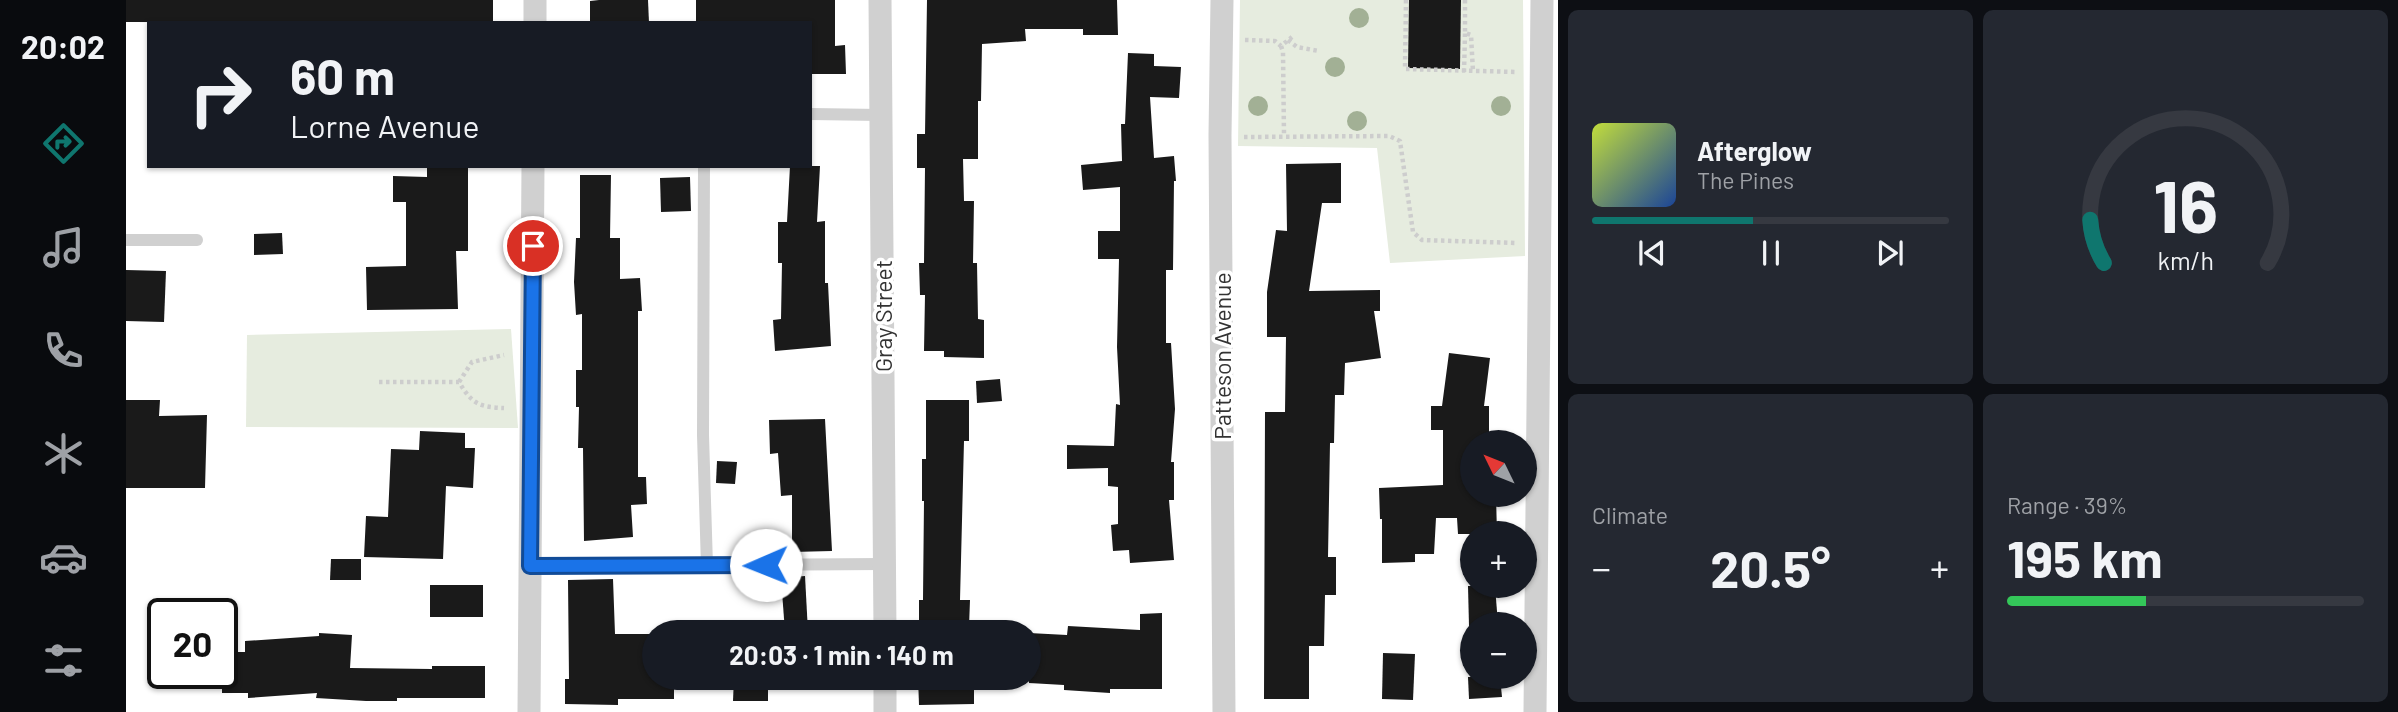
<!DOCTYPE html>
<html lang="en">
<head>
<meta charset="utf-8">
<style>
  body { margin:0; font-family:Barlow,sans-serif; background:#242831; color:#f1f3f6; height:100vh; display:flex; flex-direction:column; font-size:26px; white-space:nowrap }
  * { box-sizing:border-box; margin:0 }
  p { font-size:23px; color:#9ea1a6 }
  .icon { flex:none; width:38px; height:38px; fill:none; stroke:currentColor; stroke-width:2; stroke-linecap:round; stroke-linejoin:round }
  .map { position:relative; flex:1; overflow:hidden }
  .side { display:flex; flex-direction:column; gap:10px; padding:10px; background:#0d0f14; width:840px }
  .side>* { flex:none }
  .banner { position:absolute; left:21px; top:21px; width:665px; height:147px; border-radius:0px; box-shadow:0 2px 5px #0004; background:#171b24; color:#f1f3f6; overflow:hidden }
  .needle { width:46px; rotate:313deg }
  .buttons { position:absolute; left:1334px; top:430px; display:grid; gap:14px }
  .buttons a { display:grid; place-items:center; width:77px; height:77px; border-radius:50%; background:#171b24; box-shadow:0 2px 5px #0004; font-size:35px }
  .speed { position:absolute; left:21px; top:598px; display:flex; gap:14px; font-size:35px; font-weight:700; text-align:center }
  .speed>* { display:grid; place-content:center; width:91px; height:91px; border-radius:50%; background:#171b24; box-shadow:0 2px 5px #0004; line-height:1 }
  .speed .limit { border:4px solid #111; border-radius:10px; background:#fff; color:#111 }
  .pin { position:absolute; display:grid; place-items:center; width:60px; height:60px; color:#fff; margin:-30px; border:4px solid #fff; border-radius:50%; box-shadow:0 2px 7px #0007 }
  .me { position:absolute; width:77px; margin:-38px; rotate:269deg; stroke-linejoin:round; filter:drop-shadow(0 0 5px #0008) }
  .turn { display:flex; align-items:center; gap:24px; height:147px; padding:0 28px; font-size:32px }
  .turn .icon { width:91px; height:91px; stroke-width:2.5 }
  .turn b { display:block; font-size:49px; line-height:60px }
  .big { font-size:52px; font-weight:700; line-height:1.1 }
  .side .card { flex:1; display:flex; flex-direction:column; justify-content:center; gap:10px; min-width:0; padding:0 24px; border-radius:10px; background:#242831 }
  .side .dial { align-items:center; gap:0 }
  .dial svg { height:182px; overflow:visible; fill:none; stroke:#363941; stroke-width:7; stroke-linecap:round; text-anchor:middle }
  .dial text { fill:#f1f3f6; stroke:none }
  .song { display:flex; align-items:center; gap:21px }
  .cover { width:84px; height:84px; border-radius:10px; background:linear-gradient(135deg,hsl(70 70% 55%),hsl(220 70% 35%)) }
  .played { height:7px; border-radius:4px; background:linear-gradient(90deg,#0f766e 45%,#363941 45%) }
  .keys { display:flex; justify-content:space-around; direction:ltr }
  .heat { display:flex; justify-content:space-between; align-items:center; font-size:38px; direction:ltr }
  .charge { height:10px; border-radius:5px; background:linear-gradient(90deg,#34c759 39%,#363941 0) }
  .side .tiles { flex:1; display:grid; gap:10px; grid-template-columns:repeat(2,1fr) }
  .trip { position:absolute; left:516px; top:620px; width:399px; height:70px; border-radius:35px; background:#171b24; box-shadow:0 2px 5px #0004; font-weight:700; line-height:70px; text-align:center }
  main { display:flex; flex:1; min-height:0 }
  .tabs { display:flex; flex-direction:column; width:126px; justify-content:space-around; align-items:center; background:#090b0e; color:#9ea1a6 }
  .tabs .icon { width:49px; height:49px }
  .tabs .current { color:#0f766e }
  .tabs b { font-size:32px; color:#f1f3f6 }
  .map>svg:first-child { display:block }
  .green { fill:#e6ecdf }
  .building { fill:#1a1a1a }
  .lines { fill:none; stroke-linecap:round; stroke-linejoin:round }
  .path { stroke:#cdcdcd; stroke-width:4.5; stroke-dasharray:3.5 3.5; stroke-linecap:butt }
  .lane { stroke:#d0d0d0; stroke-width:12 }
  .street { stroke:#d0d0d0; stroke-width:23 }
  .tree { fill:#a2b095 }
  .route-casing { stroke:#114b97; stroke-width:18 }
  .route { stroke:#1a73e8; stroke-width:12 }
  .labels { text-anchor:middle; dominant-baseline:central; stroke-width:7; stroke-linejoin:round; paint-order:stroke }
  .street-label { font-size:23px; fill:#333; stroke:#fff }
</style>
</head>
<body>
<main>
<nav class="tabs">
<b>20:02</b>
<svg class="icon current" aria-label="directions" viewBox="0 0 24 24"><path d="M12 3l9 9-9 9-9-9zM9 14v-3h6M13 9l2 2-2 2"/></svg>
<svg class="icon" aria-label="music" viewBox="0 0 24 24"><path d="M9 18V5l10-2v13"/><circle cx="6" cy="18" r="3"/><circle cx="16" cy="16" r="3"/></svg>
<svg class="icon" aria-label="phone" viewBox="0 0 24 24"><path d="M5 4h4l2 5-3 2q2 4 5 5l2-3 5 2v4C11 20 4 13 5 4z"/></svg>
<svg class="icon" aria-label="climate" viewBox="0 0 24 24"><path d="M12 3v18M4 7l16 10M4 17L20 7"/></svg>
<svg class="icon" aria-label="car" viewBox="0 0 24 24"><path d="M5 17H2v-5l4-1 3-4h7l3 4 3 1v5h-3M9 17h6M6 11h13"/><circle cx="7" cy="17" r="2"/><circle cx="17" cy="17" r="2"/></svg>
<svg class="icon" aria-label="filters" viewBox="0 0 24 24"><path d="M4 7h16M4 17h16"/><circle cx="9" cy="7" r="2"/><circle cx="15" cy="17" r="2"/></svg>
</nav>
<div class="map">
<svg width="1432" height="712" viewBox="0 0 1432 712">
  <rect width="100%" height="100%" fill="#fff"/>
  <!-- green -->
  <g class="green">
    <polygon points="1114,0 1397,0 1399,256 1264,263 1251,148 1112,146"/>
    <polygon points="385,329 392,428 120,427 121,335"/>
  </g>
  <!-- building -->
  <g class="building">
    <polygon points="0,0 367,0 367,23 0,22"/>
    <polygon points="473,0 522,0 523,23 464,23 464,1"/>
    <polygon points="570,0 709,0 709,46 719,45 720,74 684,74 684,23 570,22"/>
    <polygon points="801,0 991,0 992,35 957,35 957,29 899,29 900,41 856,44 855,101 852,101 852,159 837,159 838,201 848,201 847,263 851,263 852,319 858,320 858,358 818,357 818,351 798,351 799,295 794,295 793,263 798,263 799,168 791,168 791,134 799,134"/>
    <polygon points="1283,0 1335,0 1334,69 1282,68"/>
    <polygon points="1002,53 1028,54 1028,66 1055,67 1053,98 1024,97 1028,158 1048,156 1050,181 1048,181 1047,270 1040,270 1040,343 1045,343 1049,409 1045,462 1048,462 1048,500 1043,500 1048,560 1004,563 1003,550 987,551 985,525 992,524 992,487 982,486 982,468 941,469 941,445 988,446 990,404 994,405 991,347 993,259 972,259 972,231 994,231 994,187 957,190 955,165 996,161 995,124 999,124"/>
    <polygon points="1215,163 1215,203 1196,203 1183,291 1254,290 1254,311 1248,311 1255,358 1219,363 1218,395 1209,395 1208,443 1204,443 1202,557 1210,557 1210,595 1199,595 1198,646 1183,646 1183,699 1138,699 1139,412 1159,412 1160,337 1141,337 1141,292 1150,230 1161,231 1160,164"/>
    <polygon points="301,166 342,166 342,251 330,251 332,309 241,310 240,267 280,266 280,202 267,202 267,176 301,177"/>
    <polygon points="664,166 694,166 691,222 699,221 699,283 702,283 705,346 649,351 647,320 655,319 656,263 652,263 652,222 661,222"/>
    <polygon points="454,175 485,175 484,238 494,238 494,279 514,278 516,311 512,311 512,477 520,477 521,504 505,505 507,537 458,541 457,448 452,448 453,407 450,407 450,370 456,370 456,314 450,315 448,282 450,238 454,238"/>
    <polygon points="564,177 565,211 535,212 534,178"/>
    <polygon points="156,233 157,254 128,255 128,234"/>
    <polygon points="0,270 40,271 38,322 0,321"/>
    <polygon points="1323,353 1364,358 1358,406 1363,406 1363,443 1346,443 1346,495 1370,495 1371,534 1332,534 1331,518 1310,518 1308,554 1289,554 1289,562 1256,563 1256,519 1254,519 1253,488 1317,485 1317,430 1305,430 1305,406 1316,406"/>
    <polygon points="874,379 876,401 851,403 850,381"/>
    <polygon points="0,400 34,400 33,416 81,415 79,488 0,488"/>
    <polygon points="800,400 843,400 843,441 838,441 834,600 844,600 843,627 793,627 793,600 797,600 798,501 796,501 796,459 800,459"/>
    <polygon points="699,419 706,551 666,552 666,495 655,496 652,453 644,454 643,420"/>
    <polygon points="294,431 339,433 339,448 349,448 347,488 320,486 317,559 238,557 240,516 262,517 265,449 293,450"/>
    <polygon points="591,461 611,462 609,484 590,483"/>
    <polygon points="205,559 235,559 235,580 204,580"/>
    <polygon points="679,576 682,632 659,632 655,578"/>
    <polygon points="487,579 489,634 528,634 528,677 548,677 548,699 492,699 492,705 439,704 439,679 443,679 442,580"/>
    <rect x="304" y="585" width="53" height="32"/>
    <polygon points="1342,586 1369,586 1372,624 1343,626"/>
    <polygon points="1036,613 1036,689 984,689 984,693 938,690 938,685 903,683 903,633 941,635 942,626 1014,630 1014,614"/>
    <polygon points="193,633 226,635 224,668 306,669 306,666 359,666 359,698 271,698 271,701 240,701 190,698 191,693 122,698 122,693 96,693 96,652 119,652 119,641 193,636"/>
    <polygon points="1257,653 1289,654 1287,700 1256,699"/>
    <polygon points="608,677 642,677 642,701 607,701"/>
    <polygon points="792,677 848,677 848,704 793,705"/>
    <polygon points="1342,677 1374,677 1376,697 1343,699"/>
  </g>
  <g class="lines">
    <!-- path -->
    <g class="path">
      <polyline points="1280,0 1279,69 1391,72"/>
      <polyline points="1339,0 1339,33 1345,35 1347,72"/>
      <polyline points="1119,40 1149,41 1155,46 1166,37"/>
      <polyline points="1162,40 1171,47 1193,51"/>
      <polyline points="1155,46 1157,52 1158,135"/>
      <polyline points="1338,72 1339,33"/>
      <polyline points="1118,137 1263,136 1274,141 1287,232 1296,240 1391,243"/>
      <path d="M253 382H333C346 404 353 407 378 408"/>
      <polyline points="333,382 346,362 378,355"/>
    </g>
    <!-- lane -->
    <g class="lane">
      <polyline points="684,114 755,115"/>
      <polyline points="578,166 577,435 581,566"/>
      <polyline points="0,240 71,240"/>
      <polyline points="404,566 758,564"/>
    </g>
    <!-- street -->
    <g class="street">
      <polyline points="754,0 759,632"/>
      <polyline points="1096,0 1094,135 1098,712"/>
      <polyline points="409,23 409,0"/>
      <polyline points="759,677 759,712"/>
      <polyline points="403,712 407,166"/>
      <polyline points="1409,712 1416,0"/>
    </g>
  </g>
  <!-- trees -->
  <g class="tree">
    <circle cx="1233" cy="18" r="10"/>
    <circle cx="1209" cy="67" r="10"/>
    <circle cx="1132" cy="106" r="10"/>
    <circle cx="1375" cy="106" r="10"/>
    <circle cx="1231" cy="121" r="10"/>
  </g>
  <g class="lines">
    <defs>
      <polyline id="route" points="407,246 404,566 640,565"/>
    </defs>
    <!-- route casing -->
    <use href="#route" class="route-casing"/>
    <!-- route -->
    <use href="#route" class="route"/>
  </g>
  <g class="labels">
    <!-- street labels -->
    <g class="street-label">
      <text transform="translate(757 316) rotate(-90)">Gray Street</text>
      <text transform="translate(1096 356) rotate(-90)">Patteson Avenue</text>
    </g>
  </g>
</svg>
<div class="buttons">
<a><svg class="needle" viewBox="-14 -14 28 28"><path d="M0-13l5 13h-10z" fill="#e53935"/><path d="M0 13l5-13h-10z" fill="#9ea1a6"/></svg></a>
<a>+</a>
<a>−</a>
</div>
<div class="speed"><div class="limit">20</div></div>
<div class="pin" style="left:407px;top:246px;background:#d93025"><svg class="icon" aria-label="arrive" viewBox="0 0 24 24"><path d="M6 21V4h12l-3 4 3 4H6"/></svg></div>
<svg class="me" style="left:640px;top:565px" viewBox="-20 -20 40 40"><circle r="19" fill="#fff"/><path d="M0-13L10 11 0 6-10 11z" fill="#1a73e8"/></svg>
<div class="trip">20:03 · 1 min · 140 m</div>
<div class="banner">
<div class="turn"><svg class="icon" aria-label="right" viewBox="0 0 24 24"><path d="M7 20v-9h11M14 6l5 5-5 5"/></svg><div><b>60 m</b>Lorne Avenue</div></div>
</div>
</div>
<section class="side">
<div class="tiles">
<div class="card">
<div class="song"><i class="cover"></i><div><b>Afterglow</b><p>The Pines</p></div></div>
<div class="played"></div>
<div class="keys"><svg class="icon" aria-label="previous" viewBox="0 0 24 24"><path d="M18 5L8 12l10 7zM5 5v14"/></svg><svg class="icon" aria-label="pause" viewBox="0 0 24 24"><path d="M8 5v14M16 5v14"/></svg><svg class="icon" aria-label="next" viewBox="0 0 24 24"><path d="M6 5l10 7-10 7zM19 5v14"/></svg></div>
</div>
<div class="card dial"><svg viewBox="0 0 100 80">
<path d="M14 69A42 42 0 1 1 86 69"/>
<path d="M14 69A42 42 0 0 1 8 50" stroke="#0f766e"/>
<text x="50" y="56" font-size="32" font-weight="700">16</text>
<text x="50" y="72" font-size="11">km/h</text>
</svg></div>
<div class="card"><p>Climate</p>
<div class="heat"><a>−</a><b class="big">20.5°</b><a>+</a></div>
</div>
<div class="card"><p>Range · 39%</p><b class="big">195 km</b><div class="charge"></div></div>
</div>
</section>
</main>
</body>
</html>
